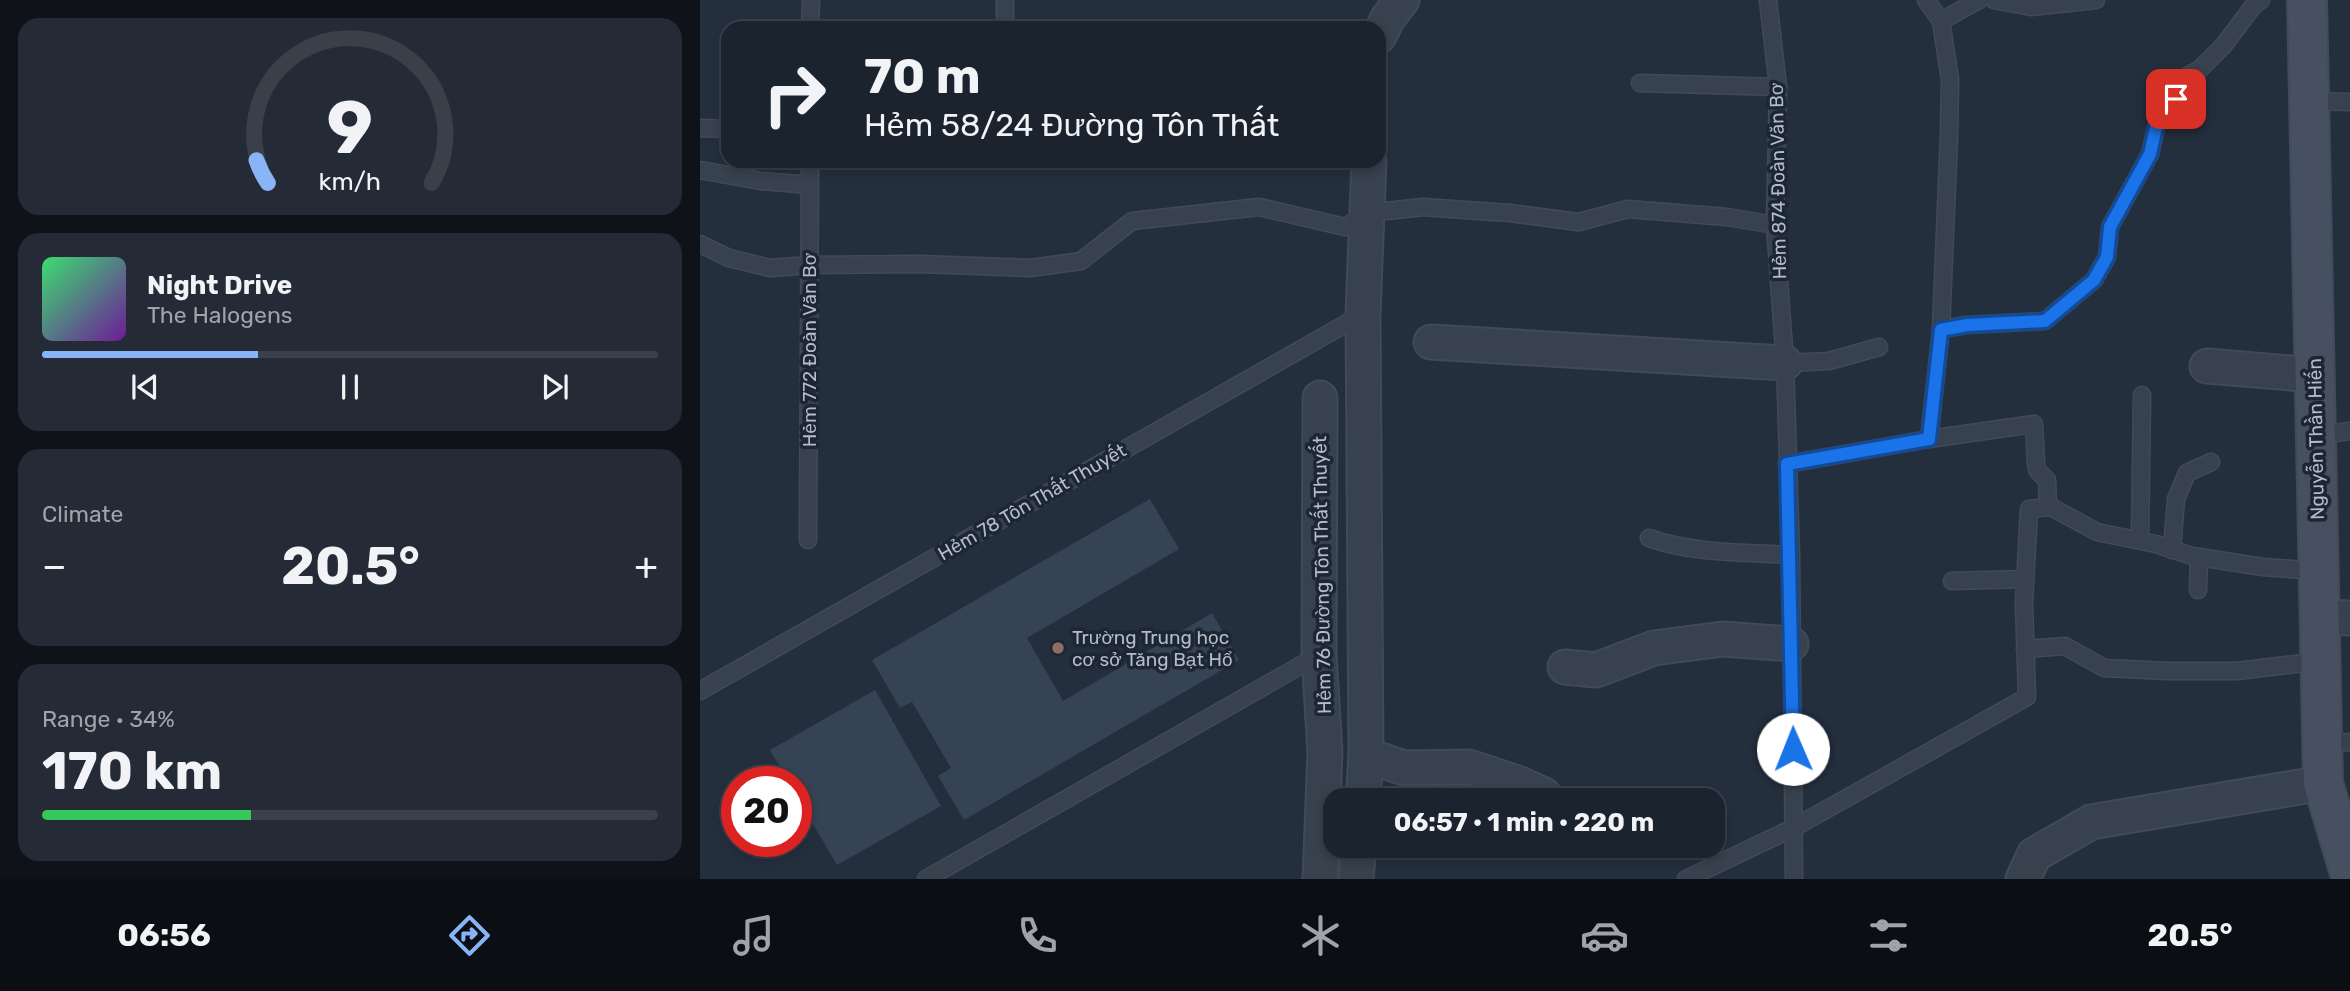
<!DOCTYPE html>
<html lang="en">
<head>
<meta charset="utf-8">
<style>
  body { margin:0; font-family:Rubik,sans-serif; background:#242b36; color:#f1f3f6; height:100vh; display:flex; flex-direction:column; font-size:26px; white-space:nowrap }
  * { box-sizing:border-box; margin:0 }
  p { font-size:23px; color:#a0a4aa }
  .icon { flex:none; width:38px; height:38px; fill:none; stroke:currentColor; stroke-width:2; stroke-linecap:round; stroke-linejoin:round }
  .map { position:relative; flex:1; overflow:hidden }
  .panel { display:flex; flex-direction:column; gap:18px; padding:18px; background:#0f1319; width:700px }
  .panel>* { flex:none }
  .banner { position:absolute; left:21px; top:21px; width:665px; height:147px; border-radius:21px; box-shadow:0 4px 10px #0003,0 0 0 2px #39404a; background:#1b232e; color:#f1f3f6; overflow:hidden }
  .speed { position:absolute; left:21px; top:766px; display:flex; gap:14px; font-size:35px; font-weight:700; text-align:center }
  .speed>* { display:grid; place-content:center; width:91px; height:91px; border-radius:50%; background:#1b232e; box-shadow:0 4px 10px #0003,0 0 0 2px #39404a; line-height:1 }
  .speed .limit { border:10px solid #d22; background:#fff; color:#111 }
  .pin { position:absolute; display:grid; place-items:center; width:60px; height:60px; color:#fff; margin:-30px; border-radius:14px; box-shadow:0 4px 10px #0006 }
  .me { position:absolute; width:77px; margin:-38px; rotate:359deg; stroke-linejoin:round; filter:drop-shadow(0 0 5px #0008) }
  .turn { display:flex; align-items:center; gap:24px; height:147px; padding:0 28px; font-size:32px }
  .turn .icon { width:91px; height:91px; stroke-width:2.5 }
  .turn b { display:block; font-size:49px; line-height:60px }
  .big { font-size:52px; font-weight:700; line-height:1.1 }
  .panel .tile { flex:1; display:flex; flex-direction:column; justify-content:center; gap:10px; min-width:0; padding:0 24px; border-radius:21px; background:#242b36 }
  .panel .dial { align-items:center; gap:0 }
  .dial svg { height:182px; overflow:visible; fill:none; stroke:#39404a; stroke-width:7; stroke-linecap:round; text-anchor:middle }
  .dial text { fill:#f1f3f6; stroke:none }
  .song { display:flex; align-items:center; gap:21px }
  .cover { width:84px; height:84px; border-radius:10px; background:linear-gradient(135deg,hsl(140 70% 55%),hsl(280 70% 35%)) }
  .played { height:7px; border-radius:4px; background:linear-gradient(90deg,#8ab4f8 35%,#39404a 35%) }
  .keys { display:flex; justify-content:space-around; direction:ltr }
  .heat { display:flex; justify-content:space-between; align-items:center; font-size:38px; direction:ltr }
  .charge { height:10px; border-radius:5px; background:linear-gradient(90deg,#34c759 34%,#39404a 0) }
  .trip { position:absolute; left:623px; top:788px; width:402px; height:70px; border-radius:21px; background:#1b232e; box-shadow:0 4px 10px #0003,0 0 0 2px #39404a; font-weight:700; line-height:70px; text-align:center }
  .menu { display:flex; height:112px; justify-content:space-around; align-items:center; background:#0b0e12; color:#a0a4aa }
  .menu .icon { width:49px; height:49px }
  .menu .current { color:#8ab4f8 }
  .menu b { font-size:32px; color:#f1f3f6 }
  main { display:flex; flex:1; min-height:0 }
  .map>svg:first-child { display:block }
  .building { fill:#364354 }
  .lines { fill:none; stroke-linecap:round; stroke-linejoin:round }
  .lane-casing { stroke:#414a57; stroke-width:19 }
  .street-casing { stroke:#414a57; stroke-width:37 }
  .secondary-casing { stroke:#414a57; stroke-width:42 }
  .lane { stroke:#38414e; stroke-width:16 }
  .street { stroke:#38414e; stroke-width:33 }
  .secondary { stroke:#465061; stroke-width:38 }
  .route-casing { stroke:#114b97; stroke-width:18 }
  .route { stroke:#1a73e8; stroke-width:12 }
  .education-dot { fill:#8d6e63; stroke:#1d2633; stroke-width:2.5 }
  .labels { text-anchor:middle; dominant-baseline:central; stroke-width:7; stroke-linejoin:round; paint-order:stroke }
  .street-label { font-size:19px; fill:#b4bcc9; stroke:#1d2633 }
  .poi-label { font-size:19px; fill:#b4bcc9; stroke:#1d2633; text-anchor:start }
</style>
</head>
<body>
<main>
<section class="panel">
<div class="tile dial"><svg viewBox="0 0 100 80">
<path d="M14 69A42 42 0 1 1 86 69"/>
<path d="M14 69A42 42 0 0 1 9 59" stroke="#8ab4f8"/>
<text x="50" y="56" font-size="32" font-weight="700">9</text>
<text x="50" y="72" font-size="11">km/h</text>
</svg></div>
<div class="tile">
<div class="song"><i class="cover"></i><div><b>Night Drive</b><p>The Halogens</p></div></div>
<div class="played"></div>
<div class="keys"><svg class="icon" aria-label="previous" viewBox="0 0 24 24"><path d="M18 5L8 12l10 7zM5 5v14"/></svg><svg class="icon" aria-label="pause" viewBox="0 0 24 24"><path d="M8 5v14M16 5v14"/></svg><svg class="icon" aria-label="next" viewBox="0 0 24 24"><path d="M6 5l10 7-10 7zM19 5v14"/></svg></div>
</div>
<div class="tile"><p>Climate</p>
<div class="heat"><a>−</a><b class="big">20.5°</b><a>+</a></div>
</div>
<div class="tile"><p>Range · 34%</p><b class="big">170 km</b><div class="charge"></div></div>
</section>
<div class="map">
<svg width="1650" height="879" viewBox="0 0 1650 879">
  <rect width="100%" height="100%" fill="#242f3e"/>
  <!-- building -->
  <g class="building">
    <polygon points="450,499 479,549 327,638 363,701 512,613 539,660 264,820 238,776 251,768 212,702 200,708 172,660"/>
    <polygon points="175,690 241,806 137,865 96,795 96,782 89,782 70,750"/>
  </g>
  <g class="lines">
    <defs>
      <g id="lane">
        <polyline points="1068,0 1078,87 1075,225 1085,363 1091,555 1094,879"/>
        <polyline points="1226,0 1241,21 1250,80 1249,136 1241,329 1229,439"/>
        <polyline points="1294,0 1331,7 1396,0"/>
        <polyline points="1241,21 1279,0"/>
        <polyline points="110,28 111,0"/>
        <polyline points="305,28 305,0"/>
        <polyline points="940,83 1078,87"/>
        <polyline points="1609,101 1650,102"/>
        <polyline points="0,128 28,129"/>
        <polyline points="0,170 61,181 110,185"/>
        <polyline points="0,244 29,258 70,268 109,265 219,264 330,268 381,261 432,221 559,207 645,227 668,213 723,207 809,213 879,222 928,209 1027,217 1075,225"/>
        <polyline points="1241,329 1267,325 1345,321 1394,280 1407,257 1410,227 1450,154 1456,128 1489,75 1500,69 1524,45 1554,5 1561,0"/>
        <polyline points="1085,363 1129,361 1179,347"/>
        <polyline points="1616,436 1650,431"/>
        <polyline points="1087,464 1229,439 1334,424 1336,463 1337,470 1347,480 1348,507"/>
        <path d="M949 538C994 554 1044 552 1091 555"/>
        <polyline points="108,540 110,161"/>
        <polyline points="1440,540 1442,395"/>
        <polyline points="1472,550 1476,499 1487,473 1511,462"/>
        <polyline points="1252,581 1325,579"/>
        <polyline points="1498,590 1499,557"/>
        <polyline points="1325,649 1365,646 1404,668 1467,671 1537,671 1621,661"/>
        <polyline points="0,691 663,314"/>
        <polyline points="1622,744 1650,742"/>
        <polyline points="226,879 619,655"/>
        <polyline points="986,879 1095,827 1327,697 1324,603 1329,509 1351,507 1397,532 1456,544 1492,556 1563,567 1619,571"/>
      </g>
      <g id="street">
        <polyline points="679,36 688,18 702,0"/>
        <polyline points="731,342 1085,363"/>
        <polyline points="1507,366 1615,375"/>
        <polyline points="620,398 619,655 625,752 620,879"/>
        <polyline points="1621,617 1650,618"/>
        <polyline points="865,667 896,670 954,648 1023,639 1091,644"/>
        <polyline points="666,755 704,768 769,767 820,784 844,795"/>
        <polyline points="663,800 666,755 663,314 669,161"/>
        <polyline points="656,879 659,845"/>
        <polyline points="1323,879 1334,855 1391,822 1623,783"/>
      </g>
      <polyline id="secondary" points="1607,0 1623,783 1650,873"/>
    </defs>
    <!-- lane casing -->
    <use href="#lane" class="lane-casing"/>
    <!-- street casing -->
    <use href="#street" class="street-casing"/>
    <!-- secondary casing -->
    <use href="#secondary" class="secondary-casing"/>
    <!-- lane -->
    <use href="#lane" class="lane"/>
    <!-- street -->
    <use href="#street" class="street"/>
    <!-- secondary -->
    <use href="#secondary" class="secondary"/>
  </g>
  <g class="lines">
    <defs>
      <polyline id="route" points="1093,749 1087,464 1229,439 1241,330 1267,325 1345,321 1394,280 1407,257 1410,227 1450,154 1456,128 1476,99"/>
    </defs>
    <!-- route casing -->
    <use href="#route" class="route-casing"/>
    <!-- route -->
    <use href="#route" class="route"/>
  </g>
  <!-- markers -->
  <circle class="education-dot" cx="358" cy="648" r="7"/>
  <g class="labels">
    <!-- street labels -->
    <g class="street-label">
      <text transform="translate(1078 181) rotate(-91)">Hẻm 874 Đoàn Văn Bơ</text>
      <text transform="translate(109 350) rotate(-90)">Hẻm 772 Đoàn Văn Bơ</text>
      <text transform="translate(1616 439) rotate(-91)">Nguyễn Thần Hiến</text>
      <text transform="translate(332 502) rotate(-30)">Hẻm 78 Tôn Thất Thuyết</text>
      <text transform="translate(622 575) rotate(-91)">Hẻm 76 Đường Tôn Thất Thuyết</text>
    </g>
    <!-- poi labels -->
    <g class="poi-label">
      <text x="372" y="637">Trường Trung học<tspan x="372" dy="22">cơ sở Tăng Bạt Hổ</tspan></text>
    </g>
  </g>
</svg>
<div class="speed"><div class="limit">20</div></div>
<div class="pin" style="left:1476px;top:99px;background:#d93025"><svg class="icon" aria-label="arrive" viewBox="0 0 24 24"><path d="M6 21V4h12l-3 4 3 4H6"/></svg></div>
<svg class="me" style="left:1093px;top:749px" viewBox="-20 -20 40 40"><circle r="19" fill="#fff"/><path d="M0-13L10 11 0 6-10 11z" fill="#1a73e8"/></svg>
<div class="trip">06:57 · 1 min · 220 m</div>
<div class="banner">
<div class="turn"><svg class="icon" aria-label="right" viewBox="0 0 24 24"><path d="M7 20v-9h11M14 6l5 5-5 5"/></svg><div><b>70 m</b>Hẻm 58/24 Đường Tôn Thất</div></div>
</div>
</div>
</main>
<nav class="menu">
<b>06:56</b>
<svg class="icon current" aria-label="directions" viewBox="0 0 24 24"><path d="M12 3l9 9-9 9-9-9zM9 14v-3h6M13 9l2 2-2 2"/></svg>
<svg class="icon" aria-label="music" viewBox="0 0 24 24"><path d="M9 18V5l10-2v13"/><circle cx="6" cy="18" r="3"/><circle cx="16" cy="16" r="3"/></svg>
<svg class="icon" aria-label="phone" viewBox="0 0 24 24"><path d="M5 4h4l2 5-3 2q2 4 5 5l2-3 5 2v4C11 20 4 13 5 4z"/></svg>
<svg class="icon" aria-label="climate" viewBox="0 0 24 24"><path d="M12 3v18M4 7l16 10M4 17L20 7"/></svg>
<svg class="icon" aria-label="car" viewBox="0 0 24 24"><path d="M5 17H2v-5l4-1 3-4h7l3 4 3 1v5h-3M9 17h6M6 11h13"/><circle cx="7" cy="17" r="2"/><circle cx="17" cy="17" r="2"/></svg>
<svg class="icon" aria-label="filters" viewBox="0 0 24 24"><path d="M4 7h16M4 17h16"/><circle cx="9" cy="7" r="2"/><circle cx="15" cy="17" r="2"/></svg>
<b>20.5°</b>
</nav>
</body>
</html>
